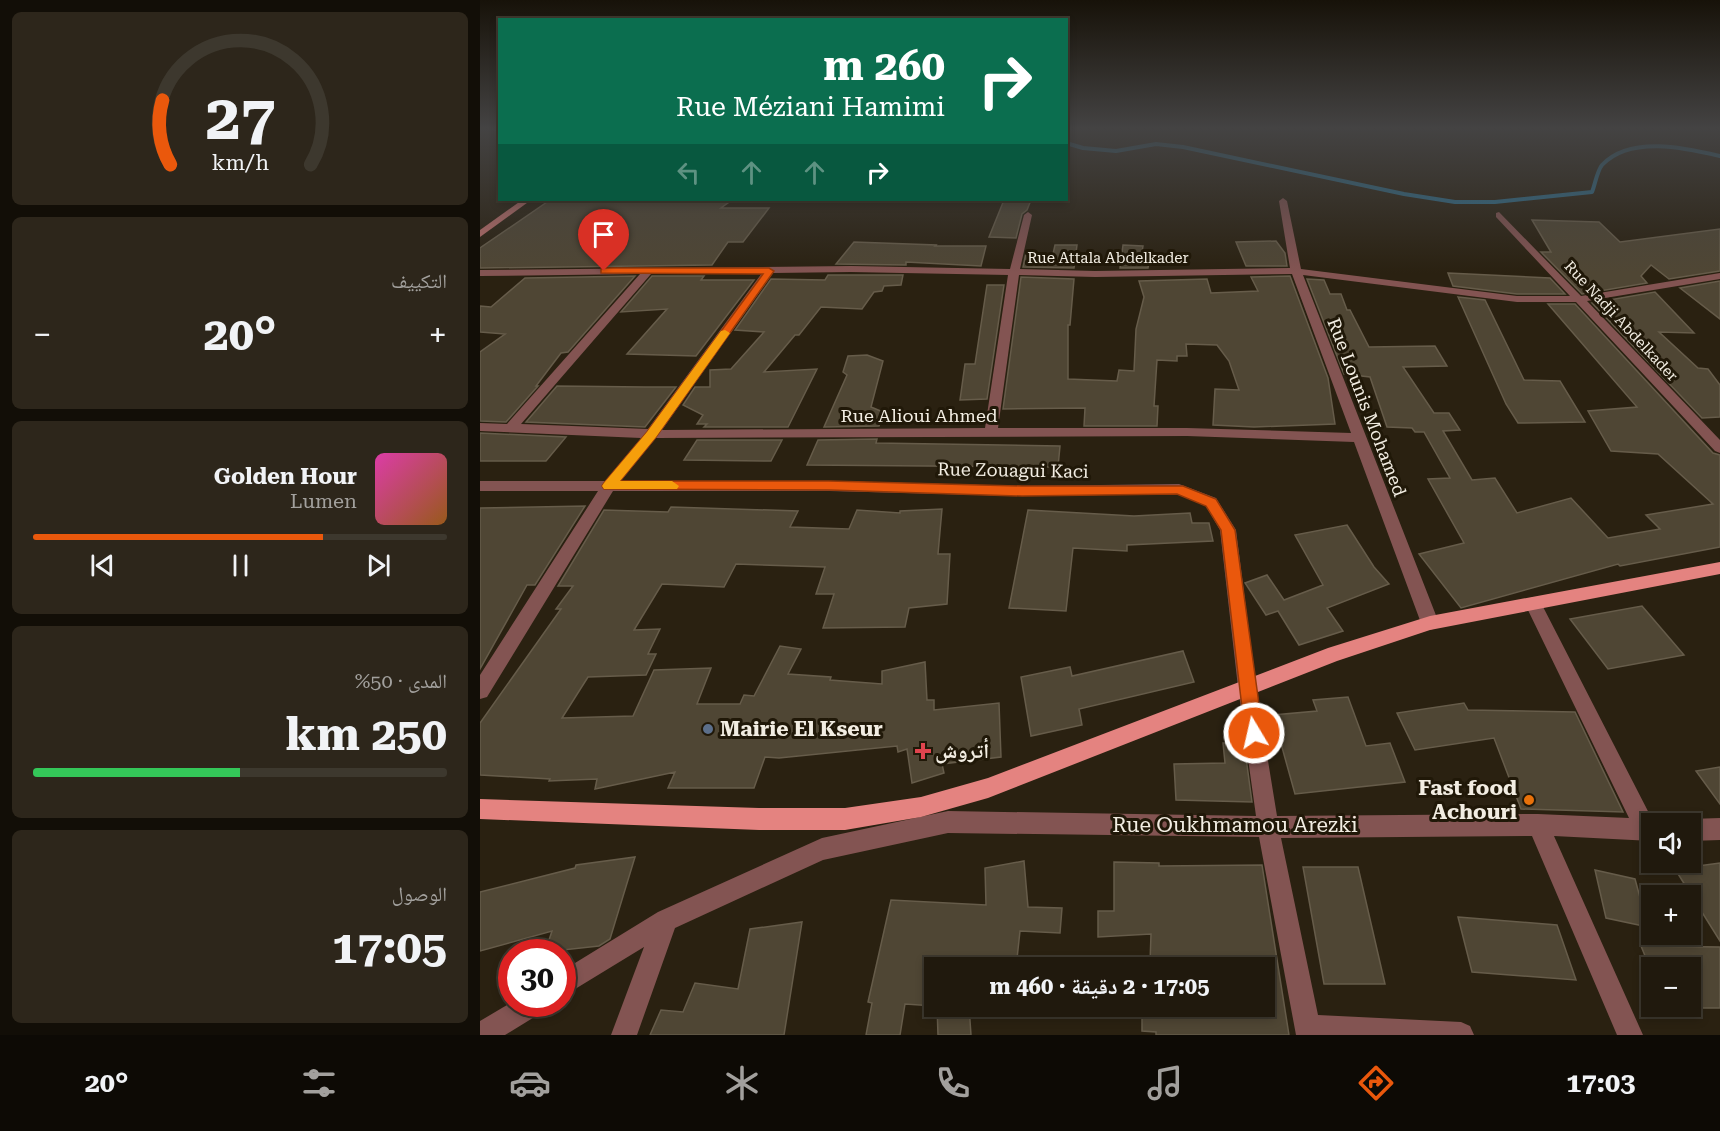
<!DOCTYPE html>
<html lang="ar">
<head>
<meta charset="utf-8">
<style>
  body { margin:0; font-family:"Roboto Serif","Noto Naskh Arabic",serif; background:#2d261b; color:#f1f3f6; direction:rtl; height:100vh; display:flex; flex-direction:column; font-size:22px; white-space:nowrap }
  * { box-sizing:border-box; margin:0 }
  p { font-size:20px; color:#a2a09d }
  .icon { flex:none; width:33px; height:33px; fill:none; stroke:currentColor; stroke-width:2; stroke-linecap:round; stroke-linejoin:round }
  .map { position:relative; flex:1; overflow:hidden; direction:ltr }
  .sheet { display:flex; flex-direction:column; gap:12px; padding:12px; background:#120e07; width:480px }
  .sheet>* { flex:none }
  .top-card { position:absolute; left:18px; top:18px; width:570px; height:183px; border-radius:0px; box-shadow:0 3px 9px #0003,0 0 0 2px #3d382e; direction:rtl; background:#0b6e4f; color:#fff; overflow:hidden }
  .buttons { position:absolute; left:1161px; top:813px; display:grid; gap:12px }
  .buttons a { display:grid; place-items:center; width:60px; height:60px; border-radius:0px; background:#20190d; box-shadow:0 3px 9px #0003,0 0 0 2px #3d382e; font-size:30px }
  .speed { position:absolute; left:18px; top:939px; display:flex; gap:12px; font-size:30px; font-weight:700; text-align:center }
  .speed>* { display:grid; place-content:center; width:78px; height:78px; border-radius:50%; background:#20190d; box-shadow:0 3px 9px #0003,0 0 0 2px #3d382e; line-height:1 }
  .speed .limit { border:9px solid #d22; background:#fff; color:#111 }
  .pin { position:absolute; display:grid; place-items:center; width:51px; height:51px; color:#fff; margin:-62px -26px; border-radius:50% 50% 50% 0; rotate:-45deg; box-shadow:0 0 6px #0007 }
  .pin .icon { rotate:45deg }
  .me { position:absolute; width:66px; margin:-33px; rotate:351deg; stroke-linejoin:round; filter:drop-shadow(0 0 4px #0008) }
  .turn { display:flex; align-items:center; gap:21px; height:126px; padding:0 24px; font-size:27px }
  .turn .icon { width:78px; height:78px; stroke-width:2.5 }
  .turn b { display:block; font-size:42px; line-height:51px }
  .lanes { display:flex; align-items:center; height:57px; padding:0 24px; background:#0003; justify-content:center; gap:30px; direction:ltr }
  .lanes .off { opacity:.35 }
  .big { font-size:45px; font-weight:700; line-height:1.1 }
  .sheet .tile { flex:1; display:flex; flex-direction:column; justify-content:center; gap:9px; min-width:0; padding:0 21px; border-radius:9px; background:#2d261b }
  .sheet .dial { align-items:center; gap:0 }
  .dial svg { height:156px; overflow:visible; fill:none; stroke:#3d382e; stroke-width:7; stroke-linecap:round; text-anchor:middle }
  .dial text { fill:#f1f3f6; stroke:none }
  .song { display:flex; align-items:center; gap:18px }
  .cover { width:72px; height:72px; border-radius:9px; background:linear-gradient(135deg,hsl(320 70% 55%),hsl(30 70% 35%)) }
  .played { height:6px; border-radius:3px; background:linear-gradient(90deg,#ea580c 70%,#3d382e 70%) }
  .keys { display:flex; justify-content:space-around; direction:ltr }
  .heat { display:flex; justify-content:space-between; align-items:center; font-size:33px; direction:ltr }
  .charge { height:9px; border-radius:4px; background:linear-gradient(90deg,#34c759 50%,#3d382e 0) }
  .trip { position:absolute; left:444px; top:957px; width:351px; height:60px; border-radius:0px; background:#20190d; box-shadow:0 3px 9px #0003,0 0 0 2px #3d382e; font-weight:700; line-height:60px; text-align:center; direction:rtl }
  .tab-bar { display:flex; height:96px; justify-content:space-around; align-items:center; background:#0d0a05; color:#a2a09d }
  .tab-bar .icon { width:42px; height:42px }
  .tab-bar .selected { color:#ea580c }
  .tab-bar b { font-size:27px; color:#f1f3f6 }
  main { display:flex; flex:1; min-height:0 }
  .map>svg:first-child { display:block }
  .lines { fill:none; stroke-linecap:round; stroke-linejoin:round }
  .stream { stroke:#2f7190; stroke-width:4 }
  .building { fill:#4f4634; stroke:#665c4a; stroke-width:1.5 }
  .minor { fill:#835452; fill-rule:evenodd }
  .secondary { fill:#ba6f6c; fill-rule:evenodd }
  .primary { fill:#e48380; fill-rule:evenodd }
  .route { fill:#ea580c; stroke:#983908; stroke-width:1.5 }
  .slow { fill:#f59e0b }
  .service-dot { fill:#5c6f8a; stroke:#201808; stroke-width:2 }
  .health-dot { fill:#e0444e; stroke:#201808; stroke-width:2 }
  .food-dot { fill:#e8710a; stroke:#201808; stroke-width:2 }
  .labels { text-anchor:middle; dominant-baseline:central; stroke-width:6; stroke-linejoin:round; paint-order:stroke }
  .far-street-label { font-size:15px; fill:#f2ede2; stroke:#201808 }
  .street-label { font-size:18px; fill:#f2ede2; stroke:#201808 }
  .near-poi-label { font-size:21px; font-weight:bold; fill:#f2ede2; stroke:#201808; text-anchor:start }
  .near-street-label { font-size:21px; fill:#f2ede2; stroke:#201808 }
</style>
</head>
<body>
<main>
<div class="map">
<svg width="1240" height="1035" viewBox="0 0 1240 1035">
  <rect width="100%" height="100%" fill="#2a2111"/>
  <g class="lines">
    <!-- stream -->
    <g class="stream">
      <polyline points="13,128 20,130"/>
      <path d="M586 143 603 148 636 151 676 144 703 147 924 194 975 202H1015L1112 192C1115 185 1117 171 1122 165 1150 135 1206 148 1240 156"/>
    </g>
  </g>
  <!-- building -->
  <g class="building">
    <polygon points="70,200 152,200 150,202 252,200 241,208 289,208 263,242 248,242 232,265 0,268 0,248"/>
    <polygon points="524,200 551,200 547,210 542,214 536,238 509,237"/>
    <polygon points="1052,220 1119,222 1140,242 1240,229 1240,271 1189,279 1171,265 1161,276 1167,283 1102,294 1061,252 1071,252"/>
    <polygon points="796,241 805,253 807,266 766,266 756,242"/>
    <polygon points="374,242 456,245 455,246 506,246 501,266 426,262 426,265 356,264"/>
    <polygon points="575,245 597,245 594,268 543,267 546,253 573,254"/>
    <polygon points="643,245 663,246 662,252 670,253 668,268 640,268"/>
    <polygon points="968,273 1070,278 1085,294 1037,294 973,286"/>
    <polygon points="348,275 423,275 421,285 404,286 402,291 394,292 382,309 341,307 319,335 315,335 284,372 337,369 308,427 224,427 227,424 217,424 223,415 203,405 215,387 230,387 230,370 251,369 284,332 255,330 291,279 345,280"/>
    <polygon points="155,276 88,352 81,353 56,386 58,386 26,422 0,421 0,352 25,334 0,332 0,306 11,307 45,278"/>
    <polygon points="172,276 224,276 221,280 274,280 216,356 147,354 187,309 141,312"/>
    <polygon points="810,276 848,378 855,424 774,427 733,425 735,389 759,390 749,361 737,345 706,344 707,356 697,356 697,361 677,360 674,406 678,406 677,426 604,426 605,408 523,409 541,277 594,279 590,325 588,325 588,379 637,381 639,370 654,371 656,329 664,297 659,281 727,279 731,293 778,291 771,277"/>
    <polygon points="827,279 844,280 850,294 861,294 867,310 870,310 889,347 955,346 967,366 923,367 954,413 969,413 980,430 963,431 992,480 1015,478 1037,513 1091,498 1128,538 1180,529 1166,515 1233,504 1178,454 1131,451 1108,411 1157,407 1068,304 1095,304 1233,453 1240,455 1240,547 1140,566 1138,564 981,608 939,554 984,543 948,479 970,478 944,432 935,432 932,428 907,427 890,377 864,374"/>
    <polygon points="1240,281 1240,319 1200,288"/>
    <polygon points="507,285 524,285 507,399 480,400 485,364 495,364"/>
    <polygon points="1175,292 1214,333 1179,332 1218,368 1228,369 1240,385 1240,417 1222,418 1112,303"/>
    <polygon points="978,297 1005,300 1044,380 1080,381 1105,422 1038,423 1026,404"/>
    <polygon points="387,355 403,361 391,407 403,412 399,426 344,427 367,375 363,372 368,356"/>
    <polygon points="77,386 165,387 196,387 165,427 46,422"/>
    <polygon points="0,433 86,437 66,461 0,461"/>
    <polygon points="397,439 396,443 580,446 578,467 327,465 338,440"/>
    <polygon points="217,440 302,440 291,461 204,460"/>
    <polygon points="105,506 55,585 47,585 0,669 0,508"/>
    <polygon points="191,507 318,511 310,527 369,529 377,510 420,513 420,511 462,509 458,554 470,554 467,604 429,608 425,627 343,628 354,594 336,594 345,567 256,564 244,587 182,584 154,630 180,629 168,654 176,654 166,675 108,677 82,718 153,716 174,670 231,668 217,704 260,704 264,695 274,696 300,646 321,649 308,674 351,677 350,680 402,684 402,671 445,662 447,700 454,700 454,710 519,703 521,757 462,764 464,773 432,783 427,749 418,752 417,746 299,758 285,757 274,788 188,788 195,772 115,789 117,779 69,781 70,779 0,775 0,723 81,609 76,609 93,586 78,586 124,510 188,512"/>
    <polygon points="548,510 654,516 710,513 712,523 729,523 733,541 647,545 647,551 593,548 586,611 529,608"/>
    <polygon points="867,525 894,567 909,584 847,608 863,631 819,645 798,611 786,615 765,583 787,575 804,600 843,585 815,535"/>
    <polygon points="1162,606 1204,655 1128,669 1090,619"/>
    <polygon points="703,651 714,682 599,709 602,725 551,736 541,677 590,667 592,676"/>
    <polygon points="868,697 886,746 910,743 925,782 815,794 793,715 837,711 833,700"/>
    <polygon points="984,703 988,710 1095,712 1143,812 1041,809 1014,738 935,750 917,713"/>
    <polygon points="743,743 764,743 772,802 696,800 694,764 745,763"/>
    <polygon points="1240,767 1240,804 1216,771"/>
    <polygon points="155,857 130,939 119,946 65,952 72,931 0,951 0,892 95,868 96,865"/>
    <polygon points="544,861 548,907 582,908 580,933 540,931 536,968 454,968 454,1006 425,1004 420,1035 386,1035 392,1003 388,1002 411,900 506,905 505,868"/>
    <polygon points="634,862 679,863 679,866 782,865 809,1035 676,1035 676,1032 662,1031 662,1006 784,1006 784,968 707,968 670,963 671,934 618,937 618,911 634,911"/>
    <polygon points="1240,863 1240,941 1195,869"/>
    <polygon points="823,867 878,867 905,984 844,984"/>
    <polygon points="1115,870 1155,879 1168,927 1126,918"/>
    <polygon points="978,917 1077,925 1096,980 992,972"/>
    <polygon points="322,922 304,1035 170,1035 181,1010 203,1012 215,983 258,989 270,929"/>
    <polygon points="1161,946 1240,947 1240,1008 1210,1008 1210,968 1170,968"/>
    <polygon points="457,1006 489,1006 491,1035 458,1035"/>
  </g>
  <g class="lines">
    <!-- minor -->
    <g class="minor">
      <path d="M803 198 807 201 821 269 1037 296H1090L1016 217V213L1019 212 1101 296 1240 273V279L1107 301 1240 440V453L1235 451 1096 302H1037L823 275 959 623 956 628 950 630 944 628 941 623 874 442 707 436 176 438 141 481H349L542 486 699 484 736 498 756 530 776 687 797 816 1058 814 1149 818 1045 604 1047 599 1053 597 1059 599 1172 819 1180 824H1172V841L1074 836 1163 1035H1137L1052 836 801 838 838 1015 981 1022 990 1026 994 1035H816L779 837 468 833 343 860 195 928 157 1035H131L164 947 82 997V971L178 912 342 838 468 811 776 816 758 687 740 530 726 506 698 494 542 496 349 491H133L7 697 0 699V675L118 491H0V481H125L161 438 0 431V423L27 424 160 274 0 276V270L371 266 530 269 544 215 548 212 552 215 540 269 615 271 810 268 799 201ZM371 272 528 275 505 428 182 430 293 273ZM282 273 168 429 41 424 171 274ZM812 274 871 433 707 428H518L539 275 615 277Z"/>
      <polygon points="1240,818 1240,840 1210,841 1210,824 1202,824 1210,819"/>
      <polygon points="32,1002 64,1004 61,1013 25,1035 0,1035 0,1021"/>
    </g>
    <!-- secondary -->
    <polygon class="secondary" points="42,200 51,200 0,237 0,230"/>
    <!-- primary -->
    <polygon class="primary" points="1240,562 1240,574 950,630 857,661 508,798 441,817 365,830 279,830 0,819 0,799 279,808 365,808 441,797 508,778 848,648 950,616"/>
  </g>
  <!-- sky -->
  <linearGradient id="sky" x2="0" y2="1"><stop stop-color="#171209"/><stop offset="0.47" stop-color="#444343"/><stop offset="1" stop-color="#444343" stop-opacity="0"/></linearGradient>
  <rect width="1240" height="273" fill="url(#sky)"/>
  <!-- route -->
  <polygon class="route" points="124,268 289,268 294,271 176,437 140,481 349,481 542,486 703,486 736,499 755,530 783,733 780,739 774,742 768,739 765,733 741,530 726,506 697,494 542,496 349,490 124,489 122,486 124,483 167,432 283,274 121,273 121,269"/>
  <!-- slow -->
  <polygon class="slow" points="245,330 250,333 176,437 140,481 192,481 199,486 197,489 124,489 122,486 124,483 167,432 241,331"/>
  <!-- markers -->
  <circle class="service-dot" cx="228" cy="729" r="6"/>
  <path class="health-dot" d="M440 742h6v6h6v6h-6v6h-6v-6h-6v-6h6z"/>
  <circle class="food-dot" cx="1049" cy="800" r="6"/>
  <g class="labels">
    <!-- far-street labels -->
    <g class="far-street-label">
      <text x="628" y="258">Rue Attala Abdelkader</text>
      <text transform="translate(1141 321) rotate(47)">Rue Nadji Abdelkader</text>
    </g>
    <!-- street labels -->
    <g class="street-label">
      <text transform="translate(887 407) rotate(69)">Rue Lounis Mohamed</text>
      <text x="439" y="415">Rue Alioui Ahmed</text>
      <text transform="translate(533 470) rotate(1)">Rue Zouagui Kaci</text>
    </g>
    <!-- near-poi labels -->
    <g class="near-poi-label">
      <text x="240" y="729">Mairie El Kseur</text>
      <text x="455" y="751">أتروش</text>
      <text x="1037" y="788" text-anchor="end">Fast food<tspan x="1037" dy="24">Achouri</tspan></text>
    </g>
    <!-- near-street labels -->
    <g class="near-street-label">
      <text x="755" y="825">Rue Oukhmamou Arezki</text>
    </g>
  </g>
</svg>
<div class="buttons">
<a><svg class="icon" aria-label="sound" viewBox="0 0 24 24"><path d="M4 9h4l5-4v14l-5-4H4zM17 9q2 3 0 6"/></svg></a>
<a>+</a>
<a>−</a>
</div>
<div class="speed"><div class="limit">30</div></div>
<div class="pin" style="left:124px;top:271px;background:#d93025"><svg class="icon" aria-label="arrive" viewBox="0 0 24 24"><path d="M6 21V4h12l-3 4 3 4H6"/></svg></div>
<svg class="me" style="left:774px;top:733px" viewBox="-20 -20 40 40"><circle r="17" fill="#ea580c" stroke="#fff" stroke-width="3"/><path d="M0-11L8 9 0 5-8 9z" fill="#fff"/></svg>
<div class="trip">17:05 · 2 دقيقة · 460 m</div>
<div class="top-card">
<div class="turn"><svg class="icon" aria-label="right" viewBox="0 0 24 24"><path d="M7 20v-9h11M14 6l5 5-5 5"/></svg><div><b>260 m</b>Rue Méziani Hamimi</div></div>
<div class="lanes"><svg class="icon off" aria-label="left" viewBox="0 0 24 24"><path d="M17 20v-9H6M10 6l-5 5 5 5"/></svg><svg class="icon off" aria-label="ahead" viewBox="0 0 24 24"><path d="M12 20V5M6 11l6-6 6 6"/></svg><svg class="icon off" aria-label="ahead" viewBox="0 0 24 24"><path d="M12 20V5M6 11l6-6 6 6"/></svg><svg class="icon" aria-label="right" viewBox="0 0 24 24"><path d="M7 20v-9h11M14 6l5 5-5 5"/></svg></div>
</div>
</div>
<section class="sheet">
<div class="tile dial"><svg viewBox="0 0 100 80">
<path d="M14 69A42 42 0 1 1 86 69"/>
<path d="M14 69A42 42 0 0 1 10 36" stroke="#ea580c"/>
<text x="50" y="56" font-size="32" font-weight="700">27</text>
<text x="50" y="72" font-size="11">km/h</text>
</svg></div>
<div class="tile"><p>التكييف</p>
<div class="heat"><a>−</a><b class="big">20°</b><a>+</a></div>
</div>
<div class="tile">
<div class="song"><i class="cover"></i><div><b>Golden Hour</b><p>Lumen</p></div></div>
<div class="played"></div>
<div class="keys"><svg class="icon" aria-label="previous" viewBox="0 0 24 24"><path d="M18 5L8 12l10 7zM5 5v14"/></svg><svg class="icon" aria-label="pause" viewBox="0 0 24 24"><path d="M8 5v14M16 5v14"/></svg><svg class="icon" aria-label="next" viewBox="0 0 24 24"><path d="M6 5l10 7-10 7zM19 5v14"/></svg></div>
</div>
<div class="tile"><p>المدى · 50%</p><b class="big">250 km</b><div class="charge"></div></div>
<div class="tile"><p>الوصول</p><b class="big">17:05</b></div>
</section>
</main>
<nav class="tab-bar">
<b>17:03</b>
<svg class="icon selected" aria-label="directions" viewBox="0 0 24 24"><path d="M12 3l9 9-9 9-9-9zM9 14v-3h6M13 9l2 2-2 2"/></svg>
<svg class="icon" aria-label="music" viewBox="0 0 24 24"><path d="M9 18V5l10-2v13"/><circle cx="6" cy="18" r="3"/><circle cx="16" cy="16" r="3"/></svg>
<svg class="icon" aria-label="phone" viewBox="0 0 24 24"><path d="M5 4h4l2 5-3 2q2 4 5 5l2-3 5 2v4C11 20 4 13 5 4z"/></svg>
<svg class="icon" aria-label="climate" viewBox="0 0 24 24"><path d="M12 3v18M4 7l16 10M4 17L20 7"/></svg>
<svg class="icon" aria-label="car" viewBox="0 0 24 24"><path d="M5 17H2v-5l4-1 3-4h7l3 4 3 1v5h-3M9 17h6M6 11h13"/><circle cx="7" cy="17" r="2"/><circle cx="17" cy="17" r="2"/></svg>
<svg class="icon" aria-label="filters" viewBox="0 0 24 24"><path d="M4 7h16M4 17h16"/><circle cx="9" cy="7" r="2"/><circle cx="15" cy="17" r="2"/></svg>
<b>20°</b>
</nav>
</body>
</html>
